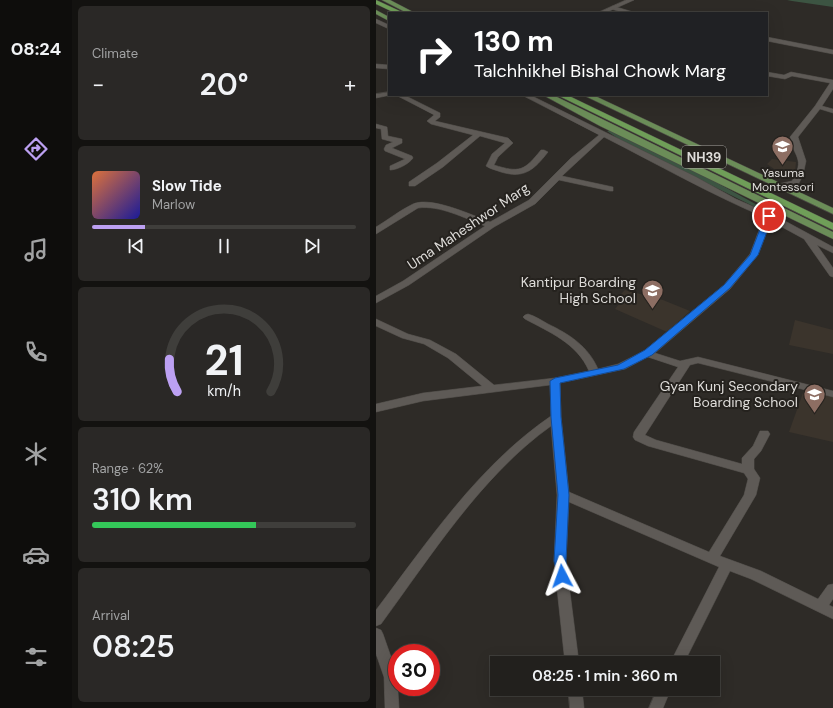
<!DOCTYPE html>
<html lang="en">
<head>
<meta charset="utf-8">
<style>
  body { margin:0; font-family:"DM Sans",sans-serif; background:#2a2826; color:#f1f3f6; height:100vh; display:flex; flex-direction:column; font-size:15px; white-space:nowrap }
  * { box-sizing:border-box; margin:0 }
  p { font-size:13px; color:#a2a3a4 }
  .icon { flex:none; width:22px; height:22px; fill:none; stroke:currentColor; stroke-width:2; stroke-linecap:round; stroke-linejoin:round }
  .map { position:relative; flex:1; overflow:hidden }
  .side { display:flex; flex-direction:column; gap:6px; padding:6px; background:#131210; width:304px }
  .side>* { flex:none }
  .hud { position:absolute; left:12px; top:12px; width:380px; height:84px; border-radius:0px; box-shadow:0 4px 16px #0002,0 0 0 1px #3f3e3b; background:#202124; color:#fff; overflow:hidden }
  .speed { position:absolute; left:12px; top:644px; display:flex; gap:8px; font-size:20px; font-weight:700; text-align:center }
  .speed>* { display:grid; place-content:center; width:52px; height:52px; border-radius:50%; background:#22201d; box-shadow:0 4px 16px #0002,0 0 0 1px #3f3e3b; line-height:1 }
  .speed .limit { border:6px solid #d22; background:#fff; color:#111 }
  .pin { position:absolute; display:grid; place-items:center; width:34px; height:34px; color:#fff; margin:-17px; border:2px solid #fff; border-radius:50%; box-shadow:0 1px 4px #0007 }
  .me { position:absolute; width:44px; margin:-22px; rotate:356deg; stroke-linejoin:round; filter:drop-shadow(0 0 3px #0008) }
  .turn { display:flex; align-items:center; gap:14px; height:84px; padding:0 20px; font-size:18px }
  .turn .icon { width:52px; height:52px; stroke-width:2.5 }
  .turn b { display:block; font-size:28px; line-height:34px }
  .big { font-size:30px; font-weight:600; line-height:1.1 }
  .side .widget { flex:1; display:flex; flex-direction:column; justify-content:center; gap:6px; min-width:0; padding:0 14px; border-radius:6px; background:#2a2826 }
  .side .dial { align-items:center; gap:0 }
  .dial svg { height:104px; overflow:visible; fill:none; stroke:#3f3e3b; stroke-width:7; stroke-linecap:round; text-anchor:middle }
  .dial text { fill:#f1f3f6; stroke:none }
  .song { display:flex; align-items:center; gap:12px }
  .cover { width:48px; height:48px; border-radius:6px; background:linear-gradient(135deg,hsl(20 70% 55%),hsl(240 70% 35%)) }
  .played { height:4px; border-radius:2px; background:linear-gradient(90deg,#bca0f2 20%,#3f3e3b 20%) }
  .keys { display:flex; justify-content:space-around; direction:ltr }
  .heat { display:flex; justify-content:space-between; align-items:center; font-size:22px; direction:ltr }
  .charge { height:6px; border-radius:3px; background:linear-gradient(90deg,#34c759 62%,#3f3e3b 0) }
  .trip { position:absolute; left:114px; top:656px; width:230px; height:40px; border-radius:0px; background:#22201d; box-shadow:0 4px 16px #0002,0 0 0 1px #3f3e3b; font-weight:600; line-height:40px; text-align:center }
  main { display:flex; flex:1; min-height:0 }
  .dock { display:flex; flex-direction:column; width:72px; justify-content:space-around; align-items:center; background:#0e0d0c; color:#a2a3a4 }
  .dock .icon { width:28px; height:28px }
  .dock .current { color:#bca0f2 }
  .dock b { font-size:18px; color:#f1f3f6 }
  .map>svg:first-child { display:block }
  .built { fill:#3b342c }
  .green { fill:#3c5442 }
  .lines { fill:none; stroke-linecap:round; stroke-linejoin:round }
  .minor-casing { stroke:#4b4844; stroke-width:1 }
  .tertiary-casing { stroke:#4b4844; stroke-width:1 }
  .primary-casing { stroke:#4b4844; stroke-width:1 }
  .trunk-casing { stroke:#4b4844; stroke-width:1 }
  .minor { fill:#5e5a56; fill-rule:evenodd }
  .tertiary { fill:#5e5a56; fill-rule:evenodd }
  .primary { fill:#6b8d58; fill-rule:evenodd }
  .trunk { fill:#6f9e58; fill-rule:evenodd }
  .route { fill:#1a73e8; stroke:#114b97 }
  .labels { text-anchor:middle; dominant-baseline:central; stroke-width:4; stroke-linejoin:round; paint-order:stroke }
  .far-poi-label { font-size:12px; fill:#dedcd9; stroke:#25221e }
  .shield { fill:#25221e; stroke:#a6a4a1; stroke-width:1 }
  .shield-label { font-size:13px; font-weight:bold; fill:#dedcd9 }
  .street-label { font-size:14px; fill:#dedcd9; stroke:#25221e }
  .poi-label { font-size:14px; fill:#dedcd9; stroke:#25221e; text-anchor:end }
</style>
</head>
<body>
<main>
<nav class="dock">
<b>08:24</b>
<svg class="icon current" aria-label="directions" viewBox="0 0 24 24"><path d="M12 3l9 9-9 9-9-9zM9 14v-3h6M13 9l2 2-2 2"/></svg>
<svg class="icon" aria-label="music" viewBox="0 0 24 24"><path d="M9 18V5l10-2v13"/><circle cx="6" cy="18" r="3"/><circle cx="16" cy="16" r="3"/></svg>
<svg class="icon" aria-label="phone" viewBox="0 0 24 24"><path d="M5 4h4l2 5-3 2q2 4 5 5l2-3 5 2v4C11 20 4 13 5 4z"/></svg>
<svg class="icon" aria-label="climate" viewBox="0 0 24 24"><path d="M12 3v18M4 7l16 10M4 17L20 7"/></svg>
<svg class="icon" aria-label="car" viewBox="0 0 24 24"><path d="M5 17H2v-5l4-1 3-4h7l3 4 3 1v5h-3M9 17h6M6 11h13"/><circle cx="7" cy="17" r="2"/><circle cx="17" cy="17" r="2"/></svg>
<svg class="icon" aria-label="filters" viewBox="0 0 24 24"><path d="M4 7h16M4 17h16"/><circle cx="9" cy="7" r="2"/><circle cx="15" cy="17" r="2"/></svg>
</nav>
<section class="side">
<div class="widget"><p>Climate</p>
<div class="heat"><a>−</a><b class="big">20°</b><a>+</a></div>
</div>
<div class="widget">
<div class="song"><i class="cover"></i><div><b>Slow Tide</b><p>Marlow</p></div></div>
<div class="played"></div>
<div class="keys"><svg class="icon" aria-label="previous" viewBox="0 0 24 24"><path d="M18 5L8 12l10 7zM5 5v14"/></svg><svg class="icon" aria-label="pause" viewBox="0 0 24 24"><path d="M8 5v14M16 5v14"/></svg><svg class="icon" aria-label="next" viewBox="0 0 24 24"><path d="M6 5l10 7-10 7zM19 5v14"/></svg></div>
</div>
<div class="widget dial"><svg viewBox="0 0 100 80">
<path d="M14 69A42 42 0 1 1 86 69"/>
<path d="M14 69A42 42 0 0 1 8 44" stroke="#bca0f2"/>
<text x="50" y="56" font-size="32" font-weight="700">21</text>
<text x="50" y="72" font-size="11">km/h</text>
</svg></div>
<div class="widget"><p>Range · 62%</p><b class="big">310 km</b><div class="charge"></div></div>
<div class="widget"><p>Arrival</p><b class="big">08:25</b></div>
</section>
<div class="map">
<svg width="457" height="708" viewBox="0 0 457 708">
  <rect width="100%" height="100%" fill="#2e2b27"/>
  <!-- built -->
  <g class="built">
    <polygon points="396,159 420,162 419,173 406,169 398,169 391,164"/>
    <polygon points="249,290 287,300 314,311 291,332 239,309 249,297 245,294"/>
    <polygon points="419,320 457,330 457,354 413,345"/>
    <polygon points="428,390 457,397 457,442 413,432"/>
  </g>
  <!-- green -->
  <g class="green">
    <polygon points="411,0 457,0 457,7 416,1"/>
    <polygon points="238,130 318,170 394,212 391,213 244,140 231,131"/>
  </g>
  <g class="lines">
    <defs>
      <g id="minor">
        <polygon points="237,6 257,12 258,13 249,13 235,9 234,8"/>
        <polygon points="0,19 13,25 13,29 0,23"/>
        <polygon points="391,37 457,50 457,54 391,41"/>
        <polygon points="0,64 13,65 13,69 0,68"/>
        <path d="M391 72 408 75 415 72 457 80V89L446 106 457 109V113L444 109 422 137 430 161 427 175 422 185 405 188H402V184L416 181C430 158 417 157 414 137L439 106 454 83 416 76 409 79 391 76Z"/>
        <polygon points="13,92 13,95 15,95 0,98 0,94"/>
        <path d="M20 95H28L64 113V117L59 121 132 138 137 143 122 157 118 165C144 173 148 171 165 150H168L172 152C158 170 148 179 125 172 120 170 114 169 110 166L116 154 129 143 104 136 67 167 39 186H33V182L61 163 97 135 55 124 51 121 58 115Z"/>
        <path d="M146 95H154L320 177 360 199 392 213 398 206H404L405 208 398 215 457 247V253L441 245 457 268V277L454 276 428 239 395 221 382 255 354 289 279 353 304 361 322 357 457 391V397L322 363 314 365 269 435 280 440 366 464V458L377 446 384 431H392L394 434 385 451 378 459V469L384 478 380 495 344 556 385 571 442 599 452 585 457 584V599L453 605 457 607V619L375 579 354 571 308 663H294L343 567 193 502 190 561 203 663H189L178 561 181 495 175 426C106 475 55 556 5 624L0 626V610C53 540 102 466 175 416L174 385 47 401 0 412V404L47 393 106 386 72 358 48 344 26 338 0 326V319L32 334 54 340 80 354 118 385 179 378 213 371C201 343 173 332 149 319L147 317 149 315 152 314C159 316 165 320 172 324 193 334 212 346 222 369L242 364 268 351 348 285 374 254 388 217C334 194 281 164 228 137L186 176 237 187V191H234L183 180 159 204 118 227 33 285 0 303V296L27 281 109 226C88 218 64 205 42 208L0 234V227C12 220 24 210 37 204 55 196 96 215 114 222L153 200 195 158 223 135ZM272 357 302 367 258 432 257 437 259 440 272 446 368 473 372 479 368 495 333 552 193 492 185 417 184 383 249 369Z"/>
        <path d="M0 124 11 127 12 136 26 139V143L16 148 36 156 37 158C33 164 21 170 14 170V166L29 159 9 151 8 149 10 145 17 142 6 139 5 129 0 128Z"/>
        <polygon points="0,628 5,630 7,634 21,674 23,708 9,708 8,677 0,654"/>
        <polygon points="192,689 206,689 208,708 194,708"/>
        <polygon points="281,689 295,689 287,708 273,708"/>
      </g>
      <polygon id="tertiary" points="250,0 258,0 229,13 221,13"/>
      <g id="primary">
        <polygon points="6,0 14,0 39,13 31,13"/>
        <polygon points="0,10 13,17 13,21 0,14"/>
        <polygon points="167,95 177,95 457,232 457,239 224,126"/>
        <polygon points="207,95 217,95 457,208 457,214"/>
      </g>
      <g id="trunk">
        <polygon points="0,0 26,12 27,13 19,13 0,4"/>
        <polygon points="181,95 191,95 457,223 457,230"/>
      </g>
    </defs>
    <!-- minor casing -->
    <use href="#minor" class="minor-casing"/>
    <!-- tertiary casing -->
    <use href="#tertiary" class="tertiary-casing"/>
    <!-- primary casing -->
    <use href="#primary" class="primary-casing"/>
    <!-- trunk casing -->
    <use href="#trunk" class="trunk-casing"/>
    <!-- minor -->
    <use href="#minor" class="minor"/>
    <!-- tertiary -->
    <use href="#tertiary" class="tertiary"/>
    <!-- primary -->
    <use href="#primary" class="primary"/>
    <!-- trunk -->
    <use href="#trunk" class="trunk"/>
  </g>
  <!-- route -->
  <polygon class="route" points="393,213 397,216 382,255 354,288 276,355 248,369 184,383 185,417 193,495 190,561 192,576 190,579 186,580 182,579 178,561 182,495 175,417 174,381 179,378 242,365 269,350 348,285 374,255 389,216"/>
  <!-- icons -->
  <defs>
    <symbol id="school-pin" viewBox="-11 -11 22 30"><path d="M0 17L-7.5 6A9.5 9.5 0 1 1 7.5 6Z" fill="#8d6e63" stroke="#25221e"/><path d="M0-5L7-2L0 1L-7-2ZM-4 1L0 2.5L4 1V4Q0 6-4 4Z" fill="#fff"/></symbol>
  </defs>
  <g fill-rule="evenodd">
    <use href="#school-pin" x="394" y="134" width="25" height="34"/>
    <use href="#school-pin" x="264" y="278" width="25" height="34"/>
    <use href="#school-pin" x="426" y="382" width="25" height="34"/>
  </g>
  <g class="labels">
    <!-- far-poi labels -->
    <g class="far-poi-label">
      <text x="407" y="173">Yasuma<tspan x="407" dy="14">Montessori</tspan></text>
    </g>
    <!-- shield labels -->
    <rect class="shield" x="306" y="146" width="44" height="22" rx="3"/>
    <g class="shield-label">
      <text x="328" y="157">NH39</text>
    </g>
    <!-- street labels -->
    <g class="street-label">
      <text transform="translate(92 226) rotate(-34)">Uma Maheshwor Marg</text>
    </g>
    <!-- poi labels -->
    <g class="poi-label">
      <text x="260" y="282">Kantipur Boarding<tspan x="260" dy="16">High School</tspan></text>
      <text x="422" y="386">Gyan Kunj Secondary<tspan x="422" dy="16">Boarding School</tspan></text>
    </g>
  </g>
</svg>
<div class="speed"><div class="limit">30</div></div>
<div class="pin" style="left:393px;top:216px;background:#d93025"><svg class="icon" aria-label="arrive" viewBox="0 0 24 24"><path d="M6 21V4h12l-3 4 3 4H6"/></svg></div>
<svg class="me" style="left:186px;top:576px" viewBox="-20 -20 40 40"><path d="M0-17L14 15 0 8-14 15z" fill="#1a73e8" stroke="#fff" stroke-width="4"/></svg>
<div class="trip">08:25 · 1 min · 360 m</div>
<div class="hud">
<div class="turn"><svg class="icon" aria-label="right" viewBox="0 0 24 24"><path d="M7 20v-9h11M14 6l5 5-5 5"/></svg><div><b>130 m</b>Talchhikhel Bishal Chowk Marg</div></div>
</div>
</div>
</main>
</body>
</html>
